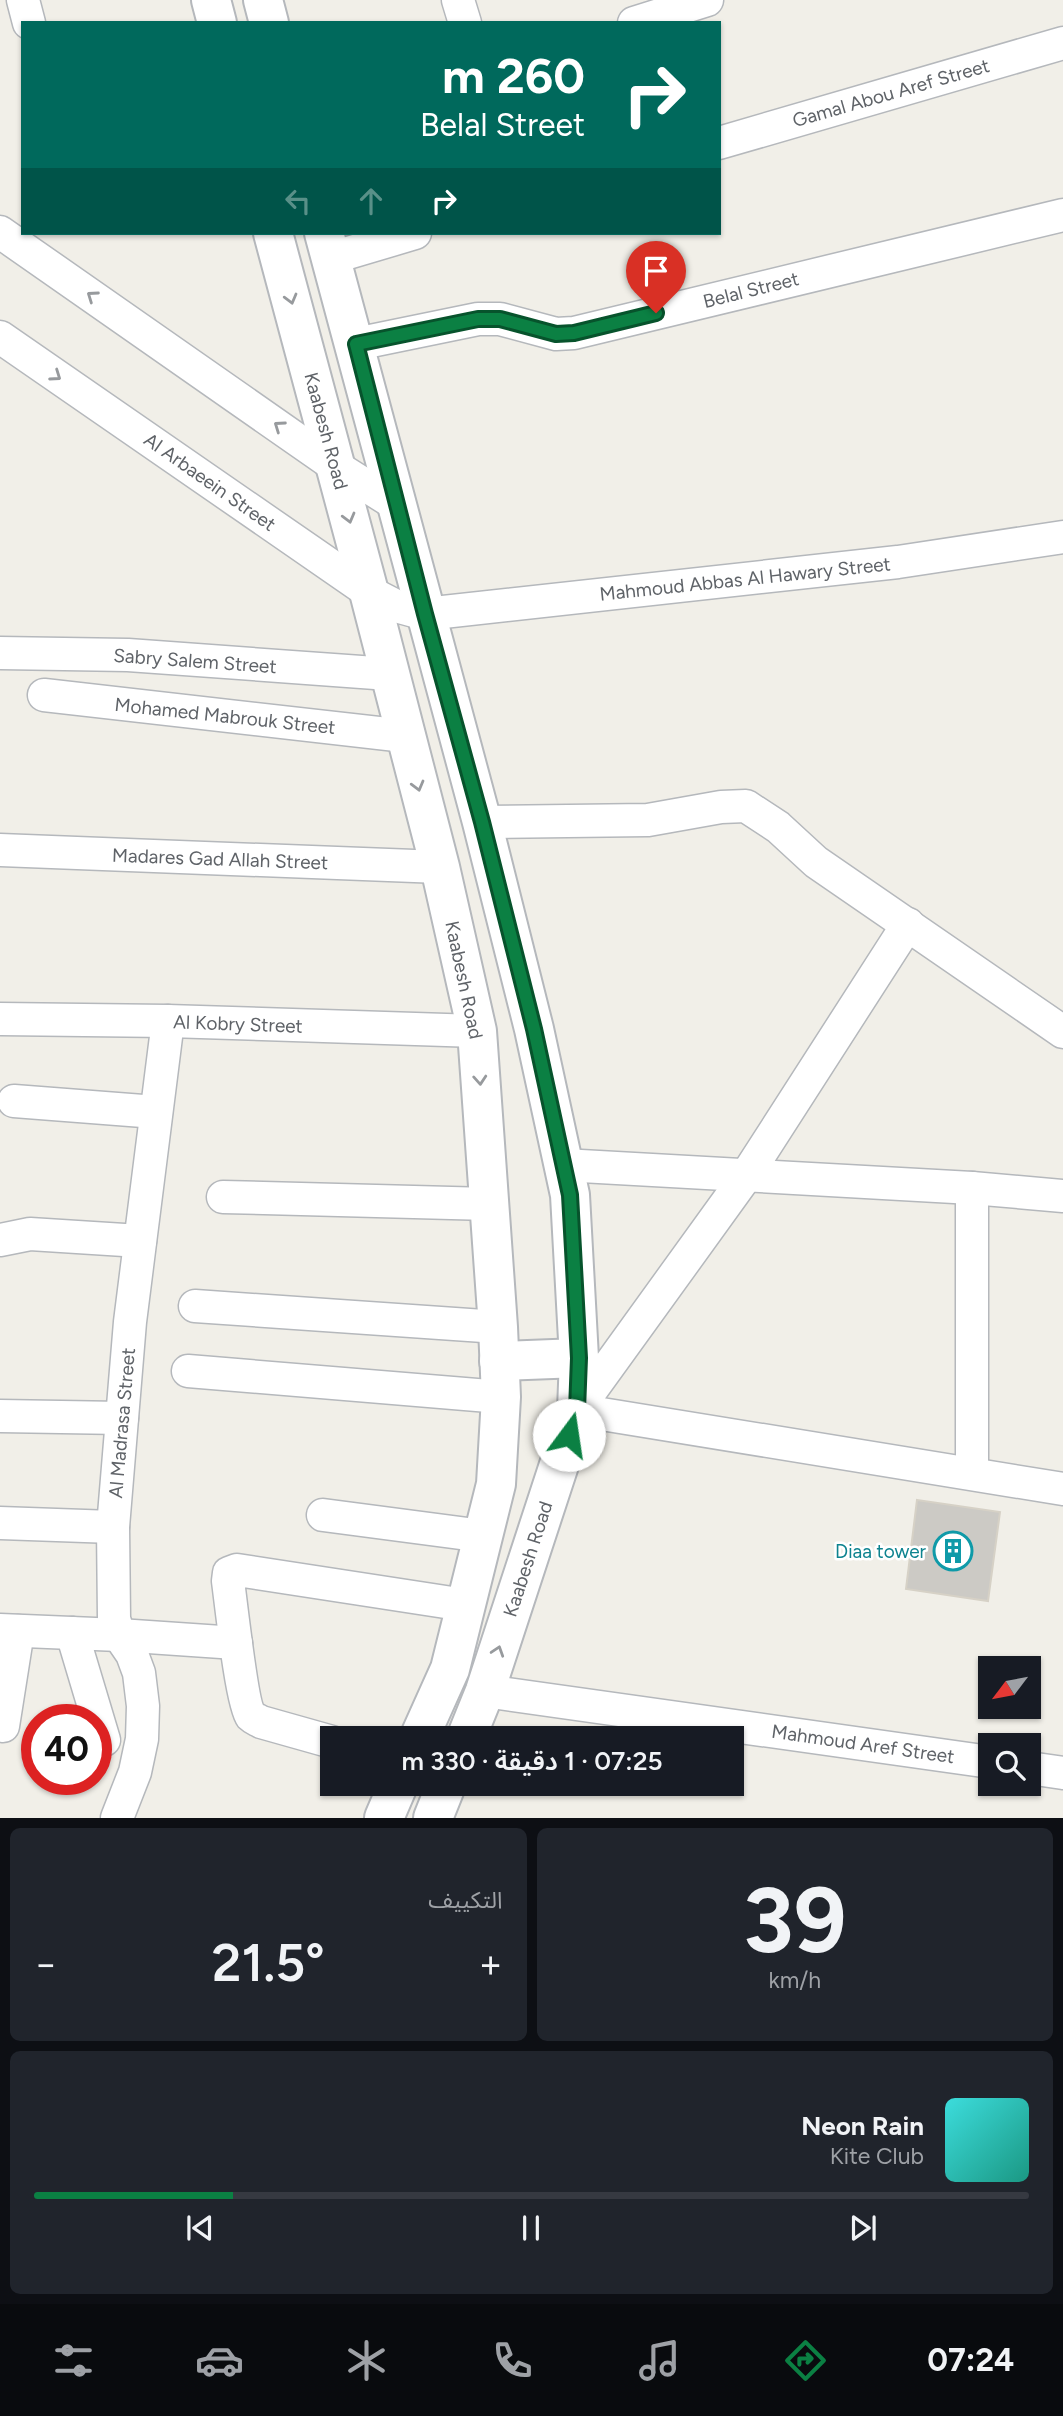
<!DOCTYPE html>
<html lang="ar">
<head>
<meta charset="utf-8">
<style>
  body { margin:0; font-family:Figtree,"Noto Sans Arabic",sans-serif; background:#20242c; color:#f1f3f6; direction:rtl; height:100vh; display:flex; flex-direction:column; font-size:26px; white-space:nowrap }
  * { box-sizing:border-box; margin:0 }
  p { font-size:23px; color:#9ea1a6 }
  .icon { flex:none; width:38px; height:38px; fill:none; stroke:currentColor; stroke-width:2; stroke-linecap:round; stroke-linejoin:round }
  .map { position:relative; height:1818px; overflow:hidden; direction:ltr }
  .panel { display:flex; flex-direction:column; gap:10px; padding:10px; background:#0d0f14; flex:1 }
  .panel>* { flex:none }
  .top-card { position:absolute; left:21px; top:21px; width:700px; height:214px; border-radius:0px; box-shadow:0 2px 5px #0004; direction:rtl; background:#00695c; color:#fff; overflow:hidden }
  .needle { width:46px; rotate:238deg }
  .fabs { position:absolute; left:978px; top:1656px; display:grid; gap:14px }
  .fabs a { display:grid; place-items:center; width:63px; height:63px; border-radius:0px; background:#171b24; box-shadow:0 2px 5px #0004; font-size:35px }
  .speed { position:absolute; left:21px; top:1704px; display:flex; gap:14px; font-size:35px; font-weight:700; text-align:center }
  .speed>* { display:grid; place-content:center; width:91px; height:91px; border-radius:50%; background:#171b24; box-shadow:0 2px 5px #0004; line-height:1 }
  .speed .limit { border:10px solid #d22; background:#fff; color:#111 }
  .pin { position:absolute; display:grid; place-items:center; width:60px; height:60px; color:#fff; margin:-72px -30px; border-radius:50% 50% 50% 0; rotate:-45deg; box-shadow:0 0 7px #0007 }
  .pin .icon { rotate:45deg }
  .me { position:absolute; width:77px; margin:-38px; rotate:14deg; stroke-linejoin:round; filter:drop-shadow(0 0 5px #0008) }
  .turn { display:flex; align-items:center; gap:24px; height:147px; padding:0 21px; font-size:32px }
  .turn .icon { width:91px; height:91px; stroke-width:2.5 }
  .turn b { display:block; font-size:49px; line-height:60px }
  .lanes { display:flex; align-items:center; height:66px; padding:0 21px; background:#0003; justify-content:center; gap:35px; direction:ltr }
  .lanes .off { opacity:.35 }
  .big { font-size:52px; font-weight:600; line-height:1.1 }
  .panel .card { flex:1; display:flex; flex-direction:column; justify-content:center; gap:10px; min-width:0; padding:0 24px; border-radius:10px; background:#20242c }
  .panel .dial { align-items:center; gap:0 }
  .dial b { font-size:91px; line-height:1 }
  .song { display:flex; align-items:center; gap:21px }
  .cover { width:84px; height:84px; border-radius:10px; background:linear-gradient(135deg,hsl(180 70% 55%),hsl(170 70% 35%)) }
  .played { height:7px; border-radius:4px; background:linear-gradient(90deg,#0b8043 20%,#363941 20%) }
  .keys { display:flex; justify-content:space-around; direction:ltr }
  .heat { display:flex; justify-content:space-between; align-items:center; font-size:38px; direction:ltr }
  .panel .tiles { flex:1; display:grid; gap:10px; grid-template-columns:1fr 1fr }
  .card:last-child { grid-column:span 2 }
  .trip { position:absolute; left:320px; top:1726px; width:424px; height:70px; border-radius:0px; background:#171b24; box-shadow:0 2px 5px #0004; font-weight:600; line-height:70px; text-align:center; direction:rtl }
  .menu { display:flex; height:112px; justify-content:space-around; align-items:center; background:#090b0e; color:#9ea1a6 }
  .menu .icon { width:49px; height:49px }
  .menu .current { color:#0b8043 }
  .menu b { font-size:32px; color:#f1f3f6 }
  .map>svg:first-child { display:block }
  .building { fill:#cccac5; stroke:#d6d1c6; stroke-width:2 }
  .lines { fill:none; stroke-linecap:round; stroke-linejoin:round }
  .minor-casing { stroke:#b5b8bc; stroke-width:35 }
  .tertiary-casing { stroke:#b5b8bc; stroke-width:42 }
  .minor { stroke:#fff; stroke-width:32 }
  .tertiary { stroke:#fff; stroke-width:38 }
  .oneway { stroke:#979a9d }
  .route-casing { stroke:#07532c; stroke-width:18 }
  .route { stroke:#0b8043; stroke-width:12 }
  .labels { text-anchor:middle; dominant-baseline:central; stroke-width:5; stroke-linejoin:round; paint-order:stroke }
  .street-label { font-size:19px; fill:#5f6368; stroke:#fff }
  .culture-label { font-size:19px; fill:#0d838f; stroke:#fff; text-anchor:end }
</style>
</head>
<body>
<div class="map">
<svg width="1063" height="1818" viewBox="0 0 1063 1818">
  <rect width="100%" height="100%" fill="#f1efe8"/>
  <!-- building -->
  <polygon class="building" points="917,1500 1000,1512 988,1601 906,1589"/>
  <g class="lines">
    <defs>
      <g id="minor">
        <polyline points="23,0 29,23"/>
        <polyline points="458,0 465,23"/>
        <polyline points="634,23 707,0"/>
        <polyline points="719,143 1063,43"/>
        <polyline points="0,232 335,466 397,505"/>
        <polyline points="331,258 415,233"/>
        <polyline points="0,337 369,592 396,606 425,614 898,562 1063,537"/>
        <polyline points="356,344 478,319 500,319 556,334 574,333 1063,215"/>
        <polyline points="0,653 128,655 389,674"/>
        <polyline points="44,695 405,736"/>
        <polyline points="482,822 648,820 721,807 746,806 778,827 816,862 1063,1032"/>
        <polyline points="0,850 440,867"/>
        <polyline points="908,924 746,1176 577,1410 1063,1489"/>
        <polyline points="0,1019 168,1021 477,1031"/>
        <polyline points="14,1101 156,1112"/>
        <polyline points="563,1165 972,1188 1063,1196"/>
        <polyline points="223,1197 489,1204"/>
        <polyline points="0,1240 30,1234 140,1241"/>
        <polyline points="195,1306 498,1327"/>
        <polyline points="188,1371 501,1397"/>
        <polyline points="0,1416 122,1418"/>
        <polyline points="972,1473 972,1188"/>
        <polyline points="323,1515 483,1536"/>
        <polyline points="0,1523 113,1527"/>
        <polyline points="0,1630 119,1635 236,1643"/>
        <polyline points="72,1633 104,1740"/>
        <polyline points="485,1691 990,1762"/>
        <polyline points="3,1726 18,1631"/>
        <path d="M332 1742 261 1722C258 1720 254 1719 251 1716 242 1705 231 1603 228 1581L229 1573 237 1570 465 1605"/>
        <polyline points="1029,1768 1063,1773"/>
        <polyline points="117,1818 135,1772 142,1739 143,1706 139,1673 132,1654 119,1635 114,1619 113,1527 130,1322 168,1021"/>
      </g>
      <g id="tertiary">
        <polyline points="211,0 217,23"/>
        <polyline points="263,0 269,23"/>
        <polyline points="273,233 369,592 440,867 477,1031 498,1327 501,1397 496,1484 450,1669 419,1738"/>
        <polyline points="324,233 482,822 534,1029 570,1195 579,1358 577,1410 485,1691 466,1738"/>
        <polyline points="499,1361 579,1358"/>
        <polyline points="384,1818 399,1783"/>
        <polyline points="433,1818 447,1783"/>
      </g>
    </defs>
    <!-- minor casing -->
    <use href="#minor" class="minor-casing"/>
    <!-- tertiary casing -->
    <use href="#tertiary" class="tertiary-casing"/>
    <!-- minor -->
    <use href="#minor" class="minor"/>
    <!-- tertiary -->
    <use href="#tertiary" class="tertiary"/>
  </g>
  <!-- one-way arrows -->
  <defs><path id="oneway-chevron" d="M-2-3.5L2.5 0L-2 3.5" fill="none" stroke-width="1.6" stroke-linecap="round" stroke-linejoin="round" transform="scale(1.75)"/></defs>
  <g class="oneway">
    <use href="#oneway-chevron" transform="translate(92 296) rotate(-145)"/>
    <use href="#oneway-chevron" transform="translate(291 299) rotate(75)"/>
    <use href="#oneway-chevron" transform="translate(56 376) rotate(35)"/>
    <use href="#oneway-chevron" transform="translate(279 426) rotate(-145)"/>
    <use href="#oneway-chevron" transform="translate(349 518) rotate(75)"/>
    <use href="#oneway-chevron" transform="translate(418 786) rotate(75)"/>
    <use href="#oneway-chevron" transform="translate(480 1080) rotate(86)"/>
    <use href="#oneway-chevron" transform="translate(498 1651) rotate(-72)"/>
  </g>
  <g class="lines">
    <defs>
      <polyline id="route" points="569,1435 577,1410 579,1358 570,1195 534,1029 482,822 425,614 356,344 478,319 500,319 556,334 574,333 656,313"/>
    </defs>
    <!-- route casing -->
    <use href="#route" class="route-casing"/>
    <!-- route -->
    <use href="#route" class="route"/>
  </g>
  <!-- icons -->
  <defs>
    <symbol id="building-ring" viewBox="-11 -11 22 22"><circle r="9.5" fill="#fff" stroke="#0f9aa8" stroke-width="1.5"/><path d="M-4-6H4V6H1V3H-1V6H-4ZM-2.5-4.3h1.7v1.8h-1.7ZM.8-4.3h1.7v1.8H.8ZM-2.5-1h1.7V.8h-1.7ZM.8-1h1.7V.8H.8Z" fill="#0f9aa8"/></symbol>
  </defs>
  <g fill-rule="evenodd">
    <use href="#building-ring" x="931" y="1529" width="44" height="44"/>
  </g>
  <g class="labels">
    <!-- street labels -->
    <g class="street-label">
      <text transform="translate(891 93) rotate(-16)">Gamal Abou Aref Street</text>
      <text transform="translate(751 290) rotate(-14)">Belal Street</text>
      <text transform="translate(326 431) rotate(75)">Kaabesh Road</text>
      <text transform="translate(210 482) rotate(35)">Al Arbaeein Street</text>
      <text transform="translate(745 579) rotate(-6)">Mahmoud Abbas Al Hawary Street</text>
      <text transform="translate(195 661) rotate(4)">Sabry Salem Street</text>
      <text transform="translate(225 716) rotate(6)">Mohamed Mabrouk Street</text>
      <text transform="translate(220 859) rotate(2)">Madares Gad Allah Street</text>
      <text transform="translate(464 980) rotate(78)">Kaabesh Road</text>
      <text transform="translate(238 1024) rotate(2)">Al Kobry Street</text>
      <text transform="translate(122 1423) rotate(-85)">Al Madrasa Street</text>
      <text transform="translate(528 1559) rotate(-72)">Kaabesh Road</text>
      <text transform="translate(863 1744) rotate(8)">Mahmoud Aref Street</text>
    </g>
    <!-- culture labels -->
    <g class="culture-label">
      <text x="926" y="1551">Diaa tower</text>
    </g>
  </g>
</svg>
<div class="fabs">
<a><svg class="needle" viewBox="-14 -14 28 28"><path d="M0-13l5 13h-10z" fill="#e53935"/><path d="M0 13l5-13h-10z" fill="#9ea1a6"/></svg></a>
<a><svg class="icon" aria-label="search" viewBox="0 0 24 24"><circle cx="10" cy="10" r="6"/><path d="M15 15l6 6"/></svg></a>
</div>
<div class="speed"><div class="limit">40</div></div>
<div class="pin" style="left:656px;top:313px;background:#d93025"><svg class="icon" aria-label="arrive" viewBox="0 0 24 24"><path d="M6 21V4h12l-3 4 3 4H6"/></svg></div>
<svg class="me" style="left:569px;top:1435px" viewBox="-20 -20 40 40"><circle r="19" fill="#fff"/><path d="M0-13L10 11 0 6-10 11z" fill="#0b8043"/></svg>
<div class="trip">07:25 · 1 دقيقة · 330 m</div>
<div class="top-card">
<div class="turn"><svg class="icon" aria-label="right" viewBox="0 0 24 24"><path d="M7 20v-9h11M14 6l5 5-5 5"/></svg><div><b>260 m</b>Belal Street</div></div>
<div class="lanes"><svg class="icon off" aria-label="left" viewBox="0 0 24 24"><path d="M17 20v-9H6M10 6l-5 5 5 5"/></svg><svg class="icon off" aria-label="ahead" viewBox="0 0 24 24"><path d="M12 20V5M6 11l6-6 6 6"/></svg><svg class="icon" aria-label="right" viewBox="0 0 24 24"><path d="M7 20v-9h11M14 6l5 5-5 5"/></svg></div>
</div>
</div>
<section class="panel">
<div class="tiles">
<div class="card dial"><b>39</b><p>km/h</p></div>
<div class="card"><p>التكييف</p>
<div class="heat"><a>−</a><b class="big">21.5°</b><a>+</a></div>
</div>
<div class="card">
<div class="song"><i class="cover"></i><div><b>Neon Rain</b><p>Kite Club</p></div></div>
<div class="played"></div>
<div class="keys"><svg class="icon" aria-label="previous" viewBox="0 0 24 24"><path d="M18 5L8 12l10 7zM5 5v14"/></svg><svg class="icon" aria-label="pause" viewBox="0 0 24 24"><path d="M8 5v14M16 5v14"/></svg><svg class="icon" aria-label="next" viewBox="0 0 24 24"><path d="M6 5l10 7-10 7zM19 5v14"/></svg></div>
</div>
</div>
</section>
<nav class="menu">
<b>07:24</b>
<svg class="icon current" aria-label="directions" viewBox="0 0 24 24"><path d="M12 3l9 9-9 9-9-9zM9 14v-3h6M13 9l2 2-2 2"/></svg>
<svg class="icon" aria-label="music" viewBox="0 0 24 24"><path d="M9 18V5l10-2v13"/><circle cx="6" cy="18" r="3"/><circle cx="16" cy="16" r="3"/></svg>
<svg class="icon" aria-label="phone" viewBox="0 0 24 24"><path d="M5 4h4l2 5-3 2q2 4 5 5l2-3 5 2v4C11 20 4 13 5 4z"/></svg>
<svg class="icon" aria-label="climate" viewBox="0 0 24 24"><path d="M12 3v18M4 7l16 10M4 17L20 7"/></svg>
<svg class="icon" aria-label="car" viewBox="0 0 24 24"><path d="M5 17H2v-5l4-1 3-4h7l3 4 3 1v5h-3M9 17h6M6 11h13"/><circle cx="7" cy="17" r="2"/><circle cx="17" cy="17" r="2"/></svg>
<svg class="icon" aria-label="filters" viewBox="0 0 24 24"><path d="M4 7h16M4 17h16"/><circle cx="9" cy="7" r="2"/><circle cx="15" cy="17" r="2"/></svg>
</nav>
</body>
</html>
